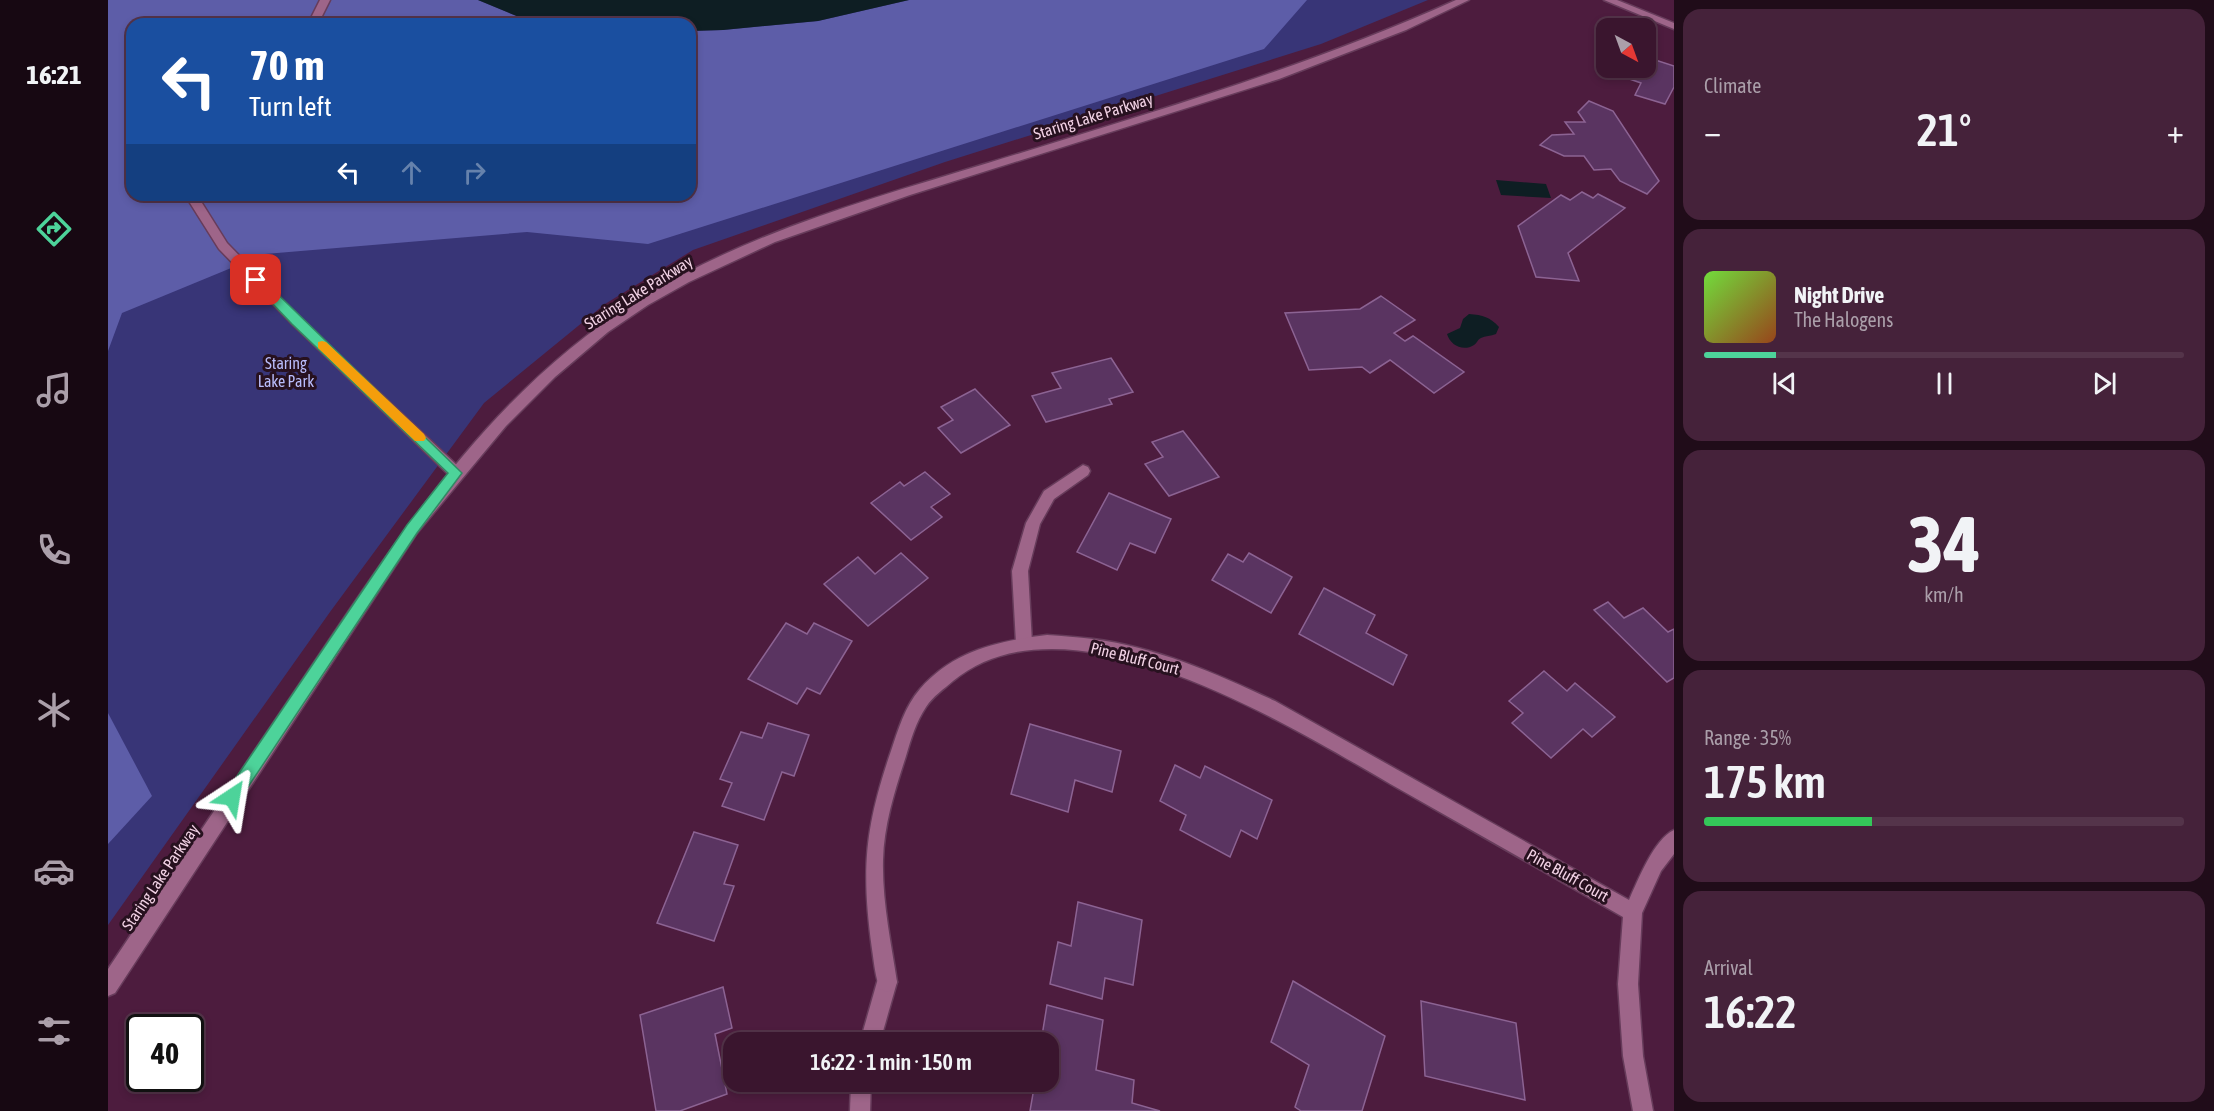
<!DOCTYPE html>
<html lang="en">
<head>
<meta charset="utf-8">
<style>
  body { margin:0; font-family:"Asap Condensed",sans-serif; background:#45223a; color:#f1f3f6; height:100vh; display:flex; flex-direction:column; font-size:22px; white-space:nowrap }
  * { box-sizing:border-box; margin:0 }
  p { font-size:20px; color:#ab9faa }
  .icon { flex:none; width:33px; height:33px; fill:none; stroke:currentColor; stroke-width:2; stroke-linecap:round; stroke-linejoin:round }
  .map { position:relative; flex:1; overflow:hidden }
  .sheet { display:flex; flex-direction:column; gap:9px; padding:9px; background:#200c19; width:540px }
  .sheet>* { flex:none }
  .guide { position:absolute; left:18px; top:18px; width:570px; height:183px; border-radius:18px; box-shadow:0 3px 9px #0003,0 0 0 2px #54344a; background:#1a4fa0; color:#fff; overflow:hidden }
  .needle { width:39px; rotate:139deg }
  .buttons { position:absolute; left:1488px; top:18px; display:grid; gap:12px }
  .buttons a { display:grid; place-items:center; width:60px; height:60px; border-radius:12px; background:#3a152e; box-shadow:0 3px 9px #0003,0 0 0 2px #54344a; font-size:30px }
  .speed { position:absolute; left:18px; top:1014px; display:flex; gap:12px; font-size:30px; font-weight:700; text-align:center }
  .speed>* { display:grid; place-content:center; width:78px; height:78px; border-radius:50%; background:#3a152e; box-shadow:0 3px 9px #0003,0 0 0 2px #54344a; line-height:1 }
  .speed .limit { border:3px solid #111; border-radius:9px; background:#fff; color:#111 }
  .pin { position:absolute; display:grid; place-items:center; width:51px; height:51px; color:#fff; margin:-26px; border-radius:12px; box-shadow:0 3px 9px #0006 }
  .me { position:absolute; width:66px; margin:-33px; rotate:33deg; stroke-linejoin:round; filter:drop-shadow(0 0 4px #0008) }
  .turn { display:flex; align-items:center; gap:21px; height:126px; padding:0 24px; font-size:27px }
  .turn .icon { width:78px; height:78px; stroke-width:2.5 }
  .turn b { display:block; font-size:42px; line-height:51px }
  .lanes { display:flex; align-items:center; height:57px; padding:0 24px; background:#0003; justify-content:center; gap:30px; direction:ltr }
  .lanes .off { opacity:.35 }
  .big { font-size:45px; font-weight:600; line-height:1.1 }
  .sheet .widget { flex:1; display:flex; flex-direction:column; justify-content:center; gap:9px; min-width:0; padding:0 21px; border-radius:18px; background:#45223a }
  .sheet .dial { align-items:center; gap:0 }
  .dial b { font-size:78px; line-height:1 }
  .song { display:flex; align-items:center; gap:18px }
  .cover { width:72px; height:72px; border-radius:9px; background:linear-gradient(135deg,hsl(100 70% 55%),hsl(20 70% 35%)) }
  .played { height:6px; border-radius:3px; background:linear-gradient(90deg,#4dd39a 15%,#54344a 15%) }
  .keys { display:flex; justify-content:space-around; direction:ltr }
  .heat { display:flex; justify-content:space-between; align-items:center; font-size:33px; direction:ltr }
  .charge { height:9px; border-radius:4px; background:linear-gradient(90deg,#34c759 35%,#54344a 0) }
  .trip { position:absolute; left:615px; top:1032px; width:336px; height:60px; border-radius:18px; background:#3a152e; box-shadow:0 3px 9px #0003,0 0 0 2px #54344a; font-weight:600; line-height:60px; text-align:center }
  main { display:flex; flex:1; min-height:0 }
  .tabs { display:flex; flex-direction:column; width:108px; justify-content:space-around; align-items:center; background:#170812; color:#ab9faa }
  .tabs .icon { width:42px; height:42px }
  .tabs .active { color:#4dd39a }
  .tabs b { font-size:27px; color:#f1f3f6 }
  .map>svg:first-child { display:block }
  .green { fill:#383577; fill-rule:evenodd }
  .forest { fill:#5d5da8 }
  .water { fill:#0e1e23 }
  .building { fill:#5a3461; stroke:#8c6393; stroke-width:1.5 }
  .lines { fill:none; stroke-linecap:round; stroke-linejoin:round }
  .service-casing { stroke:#673c5b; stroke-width:3 }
  .minor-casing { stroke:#673c5b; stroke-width:3 }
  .tertiary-casing { stroke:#673c5b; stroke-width:3 }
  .service { fill:#9e6589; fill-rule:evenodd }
  .minor { fill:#9e6589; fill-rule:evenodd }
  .tertiary { fill:#9e6589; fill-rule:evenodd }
  .route { fill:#4dd39a; stroke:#328964; stroke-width:1.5 }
  .slow { fill:#f59e0b }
  .labels { text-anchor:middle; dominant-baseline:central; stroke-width:6; stroke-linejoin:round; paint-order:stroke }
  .street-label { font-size:16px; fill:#f2d2e5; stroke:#27111f }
  .park-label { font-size:16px; fill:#b9bdfc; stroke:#27111f }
</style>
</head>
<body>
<main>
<nav class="tabs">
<b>16:21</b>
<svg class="icon active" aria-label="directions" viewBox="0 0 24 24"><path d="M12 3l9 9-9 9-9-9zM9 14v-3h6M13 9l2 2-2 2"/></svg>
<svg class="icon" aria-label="music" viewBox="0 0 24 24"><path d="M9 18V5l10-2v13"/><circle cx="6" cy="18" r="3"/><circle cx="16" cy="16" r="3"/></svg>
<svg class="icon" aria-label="phone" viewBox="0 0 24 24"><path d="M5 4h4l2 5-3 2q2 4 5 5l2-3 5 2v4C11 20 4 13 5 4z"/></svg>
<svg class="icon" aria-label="climate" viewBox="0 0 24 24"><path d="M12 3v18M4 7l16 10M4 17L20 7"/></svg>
<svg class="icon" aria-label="car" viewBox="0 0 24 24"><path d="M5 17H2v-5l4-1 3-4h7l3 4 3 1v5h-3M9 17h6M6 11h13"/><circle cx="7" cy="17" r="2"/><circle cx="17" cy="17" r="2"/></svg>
<svg class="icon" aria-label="filters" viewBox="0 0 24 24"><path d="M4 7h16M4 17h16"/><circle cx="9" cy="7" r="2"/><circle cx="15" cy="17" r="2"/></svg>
</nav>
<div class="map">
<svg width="1566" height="1111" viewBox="0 0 1566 1111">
  <rect width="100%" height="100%" fill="#4d1c3e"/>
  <!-- green -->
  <path class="green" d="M0 0H1320L1213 44 837 162 585 250 497 304 376 403 222 612 0 925ZM24 24H582V195H24Z"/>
  <!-- forest -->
  <g class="forest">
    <polygon points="0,0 370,0 411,17 456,24 24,24 24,195 582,195 582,31 615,30 710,21 801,0 1199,0 1156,49 540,244 419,232 157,254 14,313 0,351"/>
    <polygon points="0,713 44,796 0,844"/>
  </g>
  <!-- water -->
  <g class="water">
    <polygon points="370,0 801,0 710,21 615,30 582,31 582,24 456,24 411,17"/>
    <polygon points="1388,180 1438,184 1443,198 1393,195"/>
    <path d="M1361 314C1375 315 1382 317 1391 327L1388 334C1383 336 1377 336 1373 338 1369 340 1370 342 1366 345 1355 352 1342 345 1339 334L1352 328 1355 319Z"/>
  </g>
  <!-- building -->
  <g class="building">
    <polygon points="1538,57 1566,66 1566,87 1557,104 1527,95 1533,83 1510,75 1514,68 1538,68"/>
    <polygon points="1481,101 1505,111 1551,181 1539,194 1512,181 1503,169 1486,170 1476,156 1456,156 1432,145 1444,135 1466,134 1457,122 1477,122 1470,112"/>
    <polygon points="1474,192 1485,198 1490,194 1517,208 1460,253 1471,281 1428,277 1410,226 1453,195 1462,200"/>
    <polygon points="1273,296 1307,320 1286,333 1297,341 1305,336 1356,372 1326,393 1282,360 1262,373 1254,367 1201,370 1177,313 1252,309"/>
    <polygon points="1003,358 1025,392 1001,399 1004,404 938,422 924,396 953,388 944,373"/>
    <polygon points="867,389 902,425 853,453 830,428 845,420 833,407"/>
    <polygon points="1075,431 1111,477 1061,496 1037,464 1055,457 1044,442"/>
    <polygon points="817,472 842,494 823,507 834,517 803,540 763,503 792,482 796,486"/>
    <polygon points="1001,493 1063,519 1047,553 1022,543 1009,570 969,552"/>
    <polygon points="793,553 820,578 760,626 716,584 750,557 767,574"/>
    <polygon points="1141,553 1184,577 1163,613 1104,580 1120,554 1135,562"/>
    <polygon points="1216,588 1267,615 1258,633 1299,655 1285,685 1191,634"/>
    <polygon points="1500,602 1516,618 1535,608 1560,632 1566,629 1566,678 1559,682 1486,610"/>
    <polygon points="678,623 699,634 706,623 744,641 712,694 699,688 689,704 640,679"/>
    <polygon points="1436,671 1459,691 1467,683 1507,717 1484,737 1475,729 1443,758 1404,723 1415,713 1401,701"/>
    <polygon points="660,723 701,735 686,776 674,772 656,820 614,806 624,783 612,779 633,732 654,738"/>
    <polygon points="922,724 1013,751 1004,792 967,780 960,812 903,794"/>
    <polygon points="1067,765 1092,778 1097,766 1164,800 1149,839 1133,830 1122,857 1072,830 1078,815 1052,801"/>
    <polygon points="586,832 630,845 616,884 626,886 606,941 549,923"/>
    <polygon points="970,902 1034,920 1025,985 997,978 994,999 942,984 950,942 963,946"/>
    <polygon points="1185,981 1277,1036 1254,1111 1193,1111 1187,1107 1201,1065 1163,1042"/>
    <polygon points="615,987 624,1028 607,1034 619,1094 572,1111 548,1111 532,1015"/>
    <polygon points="1313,1001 1408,1023 1417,1100 1317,1076"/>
    <polygon points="939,1005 995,1020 988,1070 1026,1080 1024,1103 1052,1111 922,1111 927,1082 940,1082 940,1042 933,1042"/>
  </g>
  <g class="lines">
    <defs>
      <g id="service">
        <polygon points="212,0 222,0 210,24 200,24"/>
        <polygon points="77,195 89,195 119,243 192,318 353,469 355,473 353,477 343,477 184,324 111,249"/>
        <polygon points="975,465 980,467 982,471 980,475 946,499 932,524 920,571 924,643 922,648 916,650 910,648 908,643 904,571 918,523 936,491"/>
        <polygon points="779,972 786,975 789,982 772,1042 752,1042 769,982 772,975"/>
        <polygon points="743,1082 763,1082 762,1111 742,1111"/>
      </g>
      <g id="minor">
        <polygon points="1496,0 1509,0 1566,23 1566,29"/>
        <path d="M939 635C954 636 970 637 985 639 1048 647 1109 674 1167 701L1521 900C1530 880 1546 839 1566 830V854L1553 871 1534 913 1530 984 1535 1056 1545 1111H1525L1515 1056 1510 984 1515 917C1441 874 1367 832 1293 790 1186 729 962 585 845 681 836 689 825 696 818 707 808 722 803 739 798 756 787 790 776 824 775 860 774 901 783 942 789 982L786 989 779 992 772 989C767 976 766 962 764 949 753 869 757 827 783 751 790 730 797 706 812 689 846 650 891 641 939 635Z"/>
      </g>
      <path id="tertiary" d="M1348 0H1361L1298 30 1171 79 802 195 667 242 581 282 540 305 500 332 447 377 398 426 309 533 7 993 0 996V969C66 870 133 771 199 673 293 533 385 389 532 299 638 233 762 199 880 163 1039 114 1197 68 1348 0Z"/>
    </defs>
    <!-- service casing -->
    <use href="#service" class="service-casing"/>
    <!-- minor casing -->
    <use href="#minor" class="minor-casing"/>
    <!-- tertiary casing -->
    <use href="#tertiary" class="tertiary-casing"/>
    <!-- service -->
    <use href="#service" class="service"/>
    <!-- minor -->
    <use href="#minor" class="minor"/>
    <!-- tertiary -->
    <use href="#tertiary" class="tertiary"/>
  </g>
  <!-- route -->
  <polygon class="route" points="148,276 152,277 354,473 309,533 130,802 124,805 119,802 117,797 119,791 299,525 340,473 184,324 144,282 144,277"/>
  <!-- slow -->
  <polygon class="slow" points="214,341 218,342 316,434 318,438 316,441 307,441 210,348 210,342"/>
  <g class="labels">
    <!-- street labels -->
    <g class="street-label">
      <text transform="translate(985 116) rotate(-17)">Staring Lake Parkway</text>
      <text transform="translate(530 292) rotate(-32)">Staring Lake Parkway</text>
      <text transform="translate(1027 658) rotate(14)">Pine Bluff Court</text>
      <text transform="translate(1460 875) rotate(29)">Pine Bluff Court</text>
      <text transform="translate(52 877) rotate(-56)">Staring Lake Parkway</text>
    </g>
    <!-- park labels -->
    <g class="park-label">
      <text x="178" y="363">Staring<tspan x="178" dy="18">Lake Park</tspan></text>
    </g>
  </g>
</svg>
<div class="buttons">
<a><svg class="needle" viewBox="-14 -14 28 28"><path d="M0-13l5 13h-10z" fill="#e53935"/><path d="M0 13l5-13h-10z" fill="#ab9faa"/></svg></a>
</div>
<div class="speed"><div class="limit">40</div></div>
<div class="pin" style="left:148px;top:280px;background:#d93025"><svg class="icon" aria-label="arrive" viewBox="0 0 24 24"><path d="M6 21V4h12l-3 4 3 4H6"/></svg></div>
<svg class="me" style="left:124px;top:797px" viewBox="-20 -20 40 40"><path d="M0-17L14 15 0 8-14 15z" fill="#4dd39a" stroke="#fff" stroke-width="4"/></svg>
<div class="trip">16:22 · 1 min · 150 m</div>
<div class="guide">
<div class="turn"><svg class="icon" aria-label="left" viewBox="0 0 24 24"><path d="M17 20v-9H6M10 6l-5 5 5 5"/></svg><div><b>70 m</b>Turn left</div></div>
<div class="lanes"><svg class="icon" aria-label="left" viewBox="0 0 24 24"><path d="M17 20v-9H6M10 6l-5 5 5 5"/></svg><svg class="icon off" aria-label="ahead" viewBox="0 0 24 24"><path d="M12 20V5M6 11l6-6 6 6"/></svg><svg class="icon off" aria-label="right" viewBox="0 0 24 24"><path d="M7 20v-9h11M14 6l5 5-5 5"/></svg></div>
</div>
</div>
<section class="sheet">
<div class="widget"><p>Climate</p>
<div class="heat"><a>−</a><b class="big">21°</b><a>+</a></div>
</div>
<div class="widget">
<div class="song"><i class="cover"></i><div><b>Night Drive</b><p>The Halogens</p></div></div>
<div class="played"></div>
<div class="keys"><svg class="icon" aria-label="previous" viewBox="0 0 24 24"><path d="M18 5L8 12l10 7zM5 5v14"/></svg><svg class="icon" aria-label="pause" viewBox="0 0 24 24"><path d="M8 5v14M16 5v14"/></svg><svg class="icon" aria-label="next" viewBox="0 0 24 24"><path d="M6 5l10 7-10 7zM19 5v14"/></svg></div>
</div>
<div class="widget dial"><b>34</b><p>km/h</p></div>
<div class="widget"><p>Range · 35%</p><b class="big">175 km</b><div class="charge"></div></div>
<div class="widget"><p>Arrival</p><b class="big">16:22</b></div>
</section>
</main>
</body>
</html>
